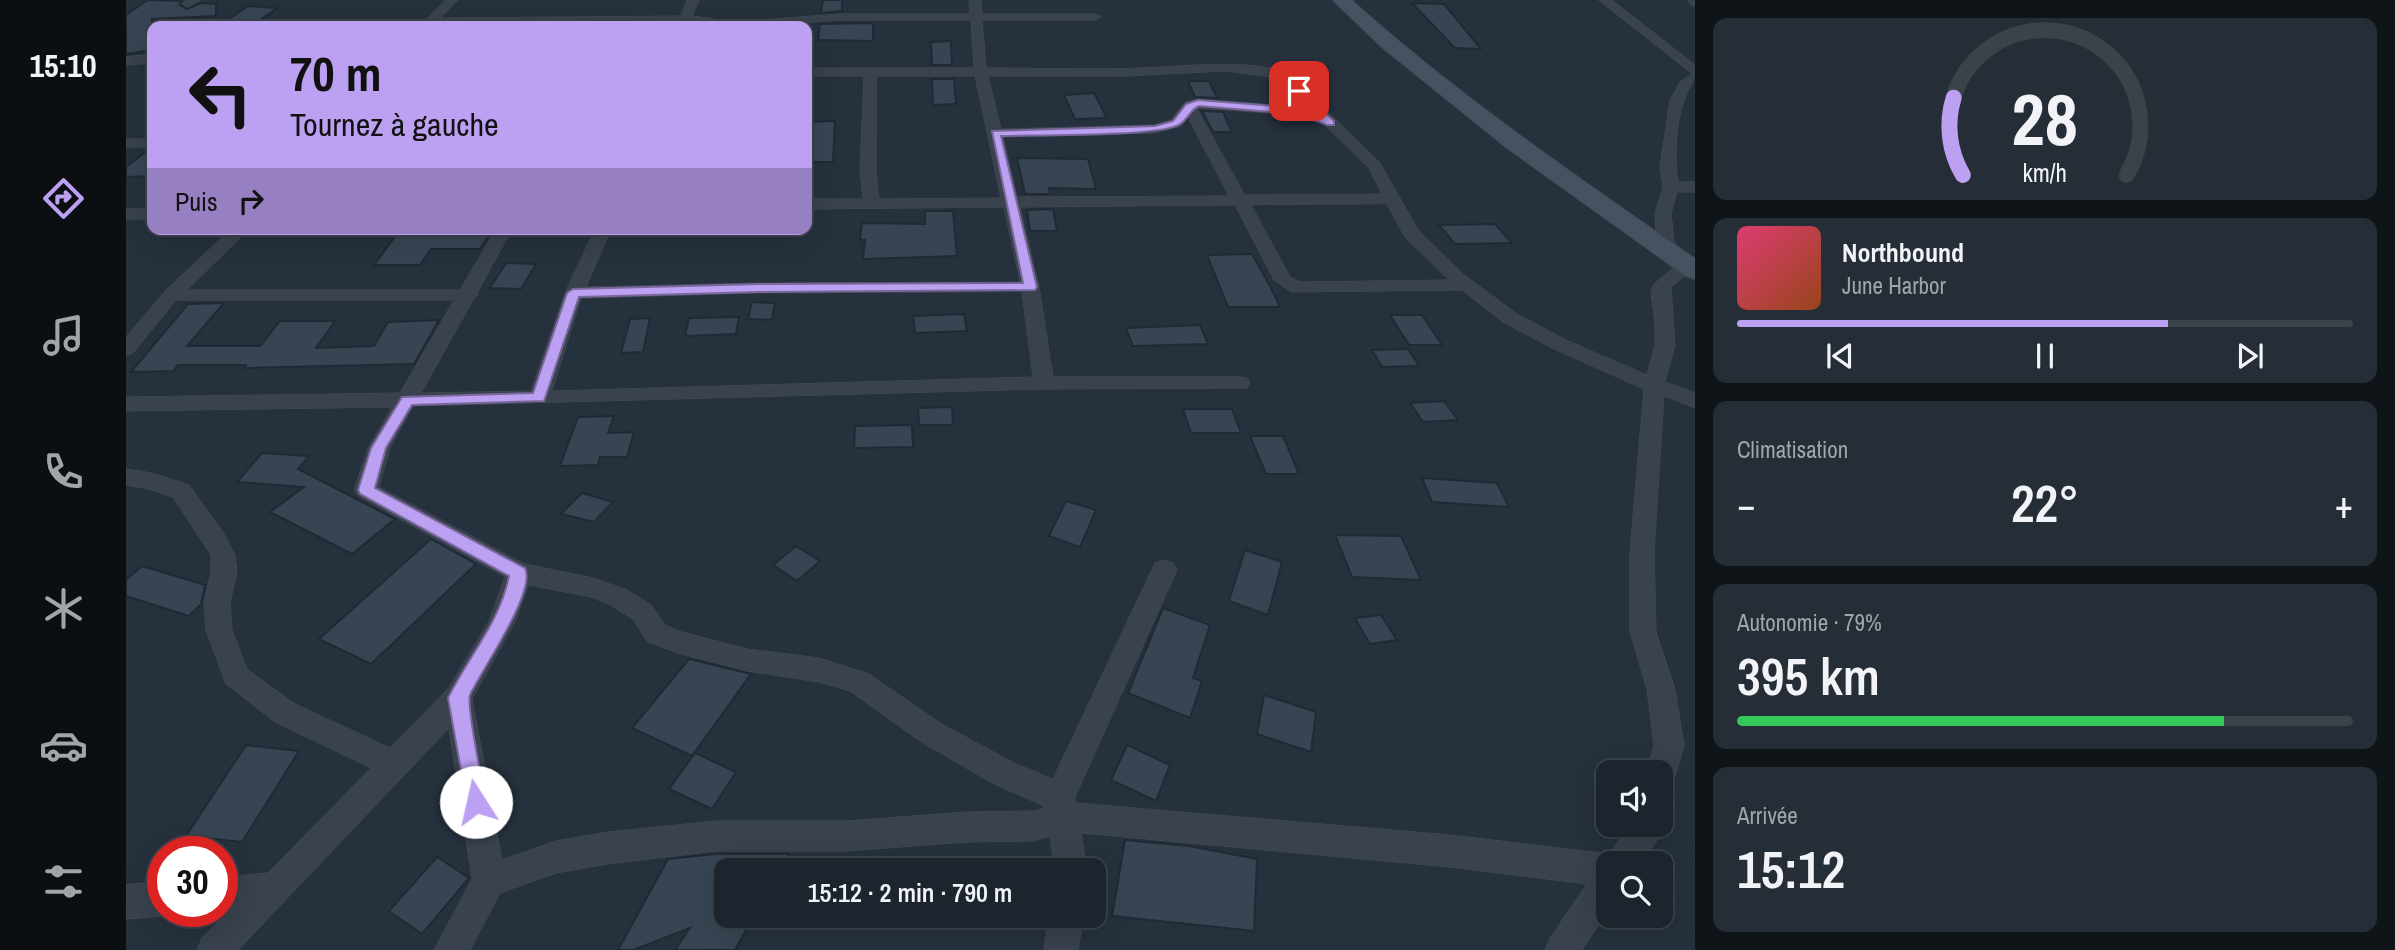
<!DOCTYPE html>
<html lang="fr">
<head>
<meta charset="utf-8">
<style>
  body { margin:0; font-family:"Archivo Narrow",sans-serif; background:#252d36; color:#f1f3f6; height:100vh; display:flex; flex-direction:column; font-size:26px; white-space:nowrap }
  * { box-sizing:border-box; margin:0 }
  p { font-size:23px; color:#a0a5aa }
  .icon { flex:none; width:38px; height:38px; fill:none; stroke:currentColor; stroke-width:2; stroke-linecap:round; stroke-linejoin:round }
  .map { position:relative; flex:1; overflow:hidden }
  .panel { display:flex; flex-direction:column; gap:18px; padding:18px; background:#0f1419; width:700px }
  .panel>* { flex:none }
  .top-card { position:absolute; left:21px; top:21px; width:665px; height:214px; border-radius:14px; box-shadow:0 7px 28px #0002,0 0 0 2px #3a424a; background:#bca0f2; color:#111; overflow:hidden }
  .tools { position:absolute; left:1470px; top:760px; display:grid; gap:14px }
  .tools a { display:grid; place-items:center; width:77px; height:77px; border-radius:14px; background:#1c252e; box-shadow:0 7px 28px #0002,0 0 0 2px #3a424a; font-size:35px }
  .speed { position:absolute; left:21px; top:836px; display:flex; gap:14px; font-size:35px; font-weight:700; text-align:center }
  .speed>* { display:grid; place-content:center; width:91px; height:91px; border-radius:50%; background:#1c252e; box-shadow:0 7px 28px #0002,0 0 0 2px #3a424a; line-height:1 }
  .speed .limit { border:10px solid #d22; background:#fff; color:#111 }
  .pin { position:absolute; display:grid; place-items:center; width:60px; height:60px; color:#fff; margin:-30px; border-radius:14px; box-shadow:0 4px 10px #0006 }
  .me { position:absolute; width:77px; margin:-38px; rotate:350deg; stroke-linejoin:round; filter:drop-shadow(0 0 5px #0008) }
  .turn { display:flex; align-items:center; gap:24px; height:147px; padding:0 28px; font-size:32px }
  .turn .icon { width:91px; height:91px; stroke-width:2.5 }
  .turn b { display:block; font-size:49px; line-height:60px }
  .then { display:flex; align-items:center; height:66px; padding:0 28px; background:#0003; gap:14px; font-size:26px }
  .big { font-size:52px; font-weight:600; line-height:1.1 }
  .panel .widget { flex:1; display:flex; flex-direction:column; justify-content:center; gap:10px; min-width:0; padding:0 24px; border-radius:14px; background:#252d36 }
  .panel .dial { align-items:center; gap:0 }
  .dial svg { height:182px; overflow:visible; fill:none; stroke:#3a424a; stroke-width:7; stroke-linecap:round; text-anchor:middle }
  .dial text { fill:#f1f3f6; stroke:none }
  .song { display:flex; align-items:center; gap:21px }
  .cover { width:84px; height:84px; border-radius:10px; background:linear-gradient(135deg,hsl(340 70% 55%),hsl(20 70% 35%)) }
  .played { height:7px; border-radius:4px; background:linear-gradient(90deg,#bca0f2 70%,#3a424a 70%) }
  .keys { display:flex; justify-content:space-around; direction:ltr }
  .heat { display:flex; justify-content:space-between; align-items:center; font-size:38px; direction:ltr }
  .charge { height:10px; border-radius:5px; background:linear-gradient(90deg,#34c759 79%,#3a424a 0) }
  .trip { position:absolute; left:588px; top:858px; width:392px; height:70px; border-radius:14px; background:#1c252e; box-shadow:0 7px 28px #0002,0 0 0 2px #3a424a; font-weight:600; line-height:70px; text-align:center }
  main { display:flex; flex:1; min-height:0 }
  .tabs { display:flex; flex-direction:column; width:126px; justify-content:space-around; align-items:center; background:#0b0f12; color:#a0a5aa }
  .tabs .icon { width:49px; height:49px }
  .tabs .selected { color:#bca0f2 }
  .tabs b { font-size:32px; color:#f1f3f6 }
  .map>svg:first-child { display:block }
  .building { fill:#374553; stroke:#202934; stroke-width:2 }
  .lines { fill:none; stroke-linecap:round; stroke-linejoin:round }
  .street-casing { stroke:#454e59; stroke-width:1 }
  .secondary-casing { stroke:#454e59; stroke-width:2 }
  .street { fill:#39424d; fill-rule:evenodd }
  .secondary { fill:#475260; fill-rule:evenodd }
  .route { fill:#bca0f2; stroke:#7a689d; stroke-width:2 }
</style>
</head>
<body>
<main>
<nav class="tabs">
<b>15:10</b>
<svg class="icon selected" aria-label="directions" viewBox="0 0 24 24"><path d="M12 3l9 9-9 9-9-9zM9 14v-3h6M13 9l2 2-2 2"/></svg>
<svg class="icon" aria-label="music" viewBox="0 0 24 24"><path d="M9 18V5l10-2v13"/><circle cx="6" cy="18" r="3"/><circle cx="16" cy="16" r="3"/></svg>
<svg class="icon" aria-label="phone" viewBox="0 0 24 24"><path d="M5 4h4l2 5-3 2q2 4 5 5l2-3 5 2v4C11 20 4 13 5 4z"/></svg>
<svg class="icon" aria-label="climate" viewBox="0 0 24 24"><path d="M12 3v18M4 7l16 10M4 17L20 7"/></svg>
<svg class="icon" aria-label="car" viewBox="0 0 24 24"><path d="M5 17H2v-5l4-1 3-4h7l3 4 3 1v5h-3M9 17h6M6 11h13"/><circle cx="7" cy="17" r="2"/><circle cx="17" cy="17" r="2"/></svg>
<svg class="icon" aria-label="filters" viewBox="0 0 24 24"><path d="M4 7h16M4 17h16"/><circle cx="9" cy="7" r="2"/><circle cx="15" cy="17" r="2"/></svg>
</nav>
<div class="map">
<svg width="1569" height="950" viewBox="0 0 1569 950">
  <rect width="100%" height="100%" fill="#25313d"/>
  <!-- building -->
  <g class="building">
    <polygon points="22,0 55,1 54,5 61,9 75,3 90,4 90,16 26,19 26,50 0,54 0,15"/>
    <polygon points="697,0 716,0 716,11 695,13"/>
    <polygon points="1286,3 1318,4 1355,49 1329,48"/>
    <polygon points="122,6 151,8 126,26 93,26"/>
    <polygon points="747,23 747,41 692,40 694,24"/>
    <polygon points="825,41 826,65 806,65 805,42"/>
    <polygon points="806,79 828,79 830,104 807,105"/>
    <polygon points="1062,81 1083,81 1091,98 1069,97"/>
    <polygon points="968,93 981,118 949,119 938,95"/>
    <polygon points="1076,111 1097,112 1106,132 1087,132"/>
    <polygon points="709,121 707,162 681,162 684,122"/>
    <polygon points="22,150 26,150 26,176 0,177 0,167"/>
    <polygon points="891,158 962,159 970,189 923,188 924,194 899,194"/>
    <polygon points="927,209 931,231 904,231 901,210"/>
    <polygon points="799,211 827,211 831,256 737,259 739,240 734,240 736,223 799,224"/>
    <polygon points="1369,224 1386,243 1329,244 1313,225"/>
    <polygon points="274,230 318,230 366,231 354,249 305,249 294,265 248,265"/>
    <polygon points="1126,254 1145,288 1154,307 1102,307 1081,255"/>
    <polygon points="380,263 410,264 395,289 364,288"/>
    <polygon points="626,302 649,303 646,320 622,319"/>
    <polygon points="98,303 61,346 134,346 154,321 209,321 190,348 248,346 262,322 313,320 288,364 118,368 120,365 52,365 47,371 5,372 62,304"/>
    <polygon points="838,314 841,331 789,333 787,316"/>
    <polygon points="1264,315 1296,315 1316,345 1283,345"/>
    <polygon points="613,317 610,334 559,336 563,318"/>
    <polygon points="524,318 517,352 495,353 504,319"/>
    <polygon points="1074,325 1082,344 1007,346 1000,328"/>
    <polygon points="1282,349 1293,366 1256,367 1246,350"/>
    <polygon points="1318,401 1332,420 1297,422 1284,403"/>
    <polygon points="826,407 827,425 793,425 792,408"/>
    <polygon points="1057,409 1106,409 1115,433 1065,433"/>
    <polygon points="488,416 482,433 508,432 501,457 474,457 472,465 434,466 452,417"/>
    <polygon points="786,425 787,447 728,448 729,426"/>
    <polygon points="1124,436 1157,436 1173,474 1140,474"/>
    <polygon points="136,453 183,456 172,469 269,519 226,554 144,512 178,487 111,482"/>
    <polygon points="1296,478 1371,483 1383,507 1306,502"/>
    <polygon points="456,493 487,502 468,522 435,514"/>
    <polygon points="940,501 970,510 954,547 923,536"/>
    <polygon points="1209,535 1275,536 1295,580 1226,577"/>
    <polygon points="305,539 350,564 245,664 193,639"/>
    <polygon points="670,546 694,561 671,581 647,565"/>
    <polygon points="1119,550 1156,562 1142,615 1103,601"/>
    <polygon points="16,566 79,585 75,604 63,616 0,596 0,580"/>
    <polygon points="1037,608 1084,625 1067,678 1076,681 1064,718 1002,693"/>
    <polygon points="1255,615 1271,640 1244,644 1229,618"/>
    <polygon points="563,659 625,674 566,756 506,728"/>
    <polygon points="1138,695 1190,712 1185,752 1131,734"/>
    <polygon points="120,745 173,751 116,842 60,836"/>
    <polygon points="1001,745 1044,765 1030,801 985,780"/>
    <polygon points="569,753 610,772 586,809 543,789"/>
    <polygon points="999,840 1063,846 1131,859 1128,931 986,916"/>
    <polygon points="590,854 663,854 654,870 600,870 600,915 629,915 609,950 549,950 564,928 507,950 492,950 542,859"/>
    <polygon points="311,857 343,878 296,934 263,911"/>
  </g>
  <g class="lines">
    <defs>
      <g id="street">
        <polygon points="61,0 75,0 62,7 56,4"/>
        <path d="M320 0H332L314 18 555 16 561 0H573L566 16 609 22 713 14H844L843 0H855L856 14H969L975 17 969 20H856L860 68C912 68 965 70 1017 68 1066 66 1114 59 1162 72L1254 163 1292 230 1337 274 1391 314 1440 340 1521 375 1529 345V323L1525 293 1527 285 1555 261H1567V269L1545 287 1549 345 1539 382 1569 393V408L1538 396 1528 552 1530 632 1549 689 1558 746 1546 786 1535 790V772H1521L1528 746 1521 689 1504 632V552L1518 389 1426 348 1377 322 1336 290 1165 292 1148 280 1109 205 894 207 913 287 927 377H1114L1121 378 1124 383 1121 388 918 389 287 406 264 448 253 487 399 564 467 578 501 590 525 605 539 625 556 632 621 649 693 658 743 674 814 723 888 763 927 779 1029 563 1038 560 1047 563 1051 570 949 797 950 803 1324 835 1483 854 1505 824H1535V820L1537 824 1530 842 1515 863H1482V910L1456 950H1419L1424 938 1461 884 1324 867 955 833 961 870H929L924 836 908 841 841 842 720 851H590L482 864 430 873 374 893 344 950H308L346 879 323 728 112 950H71L76 938 105 910 96 911V877L142 873 245 768 149 722 100 684 80 630 78 602 85 572V555L47 497 23 489 0 485V469L26 473 63 485 97 532 109 555 111 572 104 602 106 630 121 669 169 704 264 748 322 689 363 621 379 577 232 496 228 490 242 448 266 407 0 411V397L274 393 328 300H50L7 353 0 355V337L39 291 105 229H123L61 290H334L370 229H386L351 293 352 295 347 300 295 393 405 391 439 293 469 229H485L460 287 632 283 894 282 878 207 681 209V199H737L734 171 738 76H681V68H848L845 20H713L638 26 564 23 563 26H551L553 23 294 26ZM1101 71 1152 78 1185 110 1174 107 1072 99 1058 103 1045 120 1028 125 875 129 862 76H999ZM751 76H849L875 198 753 199 750 171ZM1071 108 1172 115 1198 124 1243 168 1256 194 1119 195ZM1062 117 1103 196 891 197 877 137 1029 133 1055 126ZM1261 204 1279 237 1323 280 1174 282 1164 277 1125 205ZM896 292 907 377 426 391 455 298 632 293ZM403 585 465 597 483 604 507 619 521 641 552 653 621 671 693 682 724 691 794 741 866 783 920 807 908 811 841 812 720 821H590L482 832 430 841 376 860 346 699 389 622Z"/>
        <path d="M1473 0H1486L1569 65C1569 86 1564 83 1558 100 1550 124 1548 158 1552 182H1569V192H1551L1545 213 1549 250 1546 254H1534L1531 250 1529 213 1537 187 1534 167 1544 101 1554 82 1566 74Z"/>
        <polygon points="1562,0 1569,0 1569,6 1565,5"/>
        <polygon points="26,55 26,63 0,65 0,57"/>
        <rect x="0" y="139" width="26" height="8"/>
        <rect x="0" y="209" width="26" height="10"/>
        <polygon points="37,882 37,912 46,912 37,916 0,919 0,885"/>
        <polygon points="924,915 958,915 952,950 918,950"/>
      </g>
      <path id="secondary" d="M1207 0H1225C1332 96 1451 177 1569 259V279L1560 276 1380 147 1256 47Z"/>
    </defs>
    <!-- street casing -->
    <use href="#street" class="street-casing"/>
    <!-- secondary casing -->
    <use href="#secondary" class="secondary-casing"/>
    <!-- street -->
    <use href="#street" class="street"/>
    <!-- secondary -->
    <use href="#secondary" class="secondary"/>
  </g>
  <!-- route -->
  <path class="route" d="M1173 89 1208 121V125H1201L1172 114 1073 106C1064 110 1062 119 1054 124 1037 137 904 135 875 136L911 287 909 290 632 292 453 297 418 401 286 405 260 448 249 488 399 568C411 591 355 671 344 695 340 706 357 785 360 802L357 809 350 812 342 809 322 698C342 657 374 622 383 576L234 494 232 490 245 448 276 397 407 393 441 293 447 289 632 284 897 283 866 131 1029 126 1047 121 1060 104 1072 100 1174 108 1190 114 1169 91Z"/>
</svg>
<div class="tools">
<a><svg class="icon" aria-label="sound" viewBox="0 0 24 24"><path d="M4 9h4l5-4v14l-5-4H4zM17 9q2 3 0 6"/></svg></a>
<a><svg class="icon" aria-label="search" viewBox="0 0 24 24"><circle cx="10" cy="10" r="6"/><path d="M15 15l6 6"/></svg></a>
</div>
<div class="speed"><div class="limit">30</div></div>
<div class="pin" style="left:1173px;top:91px;background:#d93025"><svg class="icon" aria-label="arrive" viewBox="0 0 24 24"><path d="M6 21V4h12l-3 4 3 4H6"/></svg></div>
<svg class="me" style="left:350px;top:802px" viewBox="-20 -20 40 40"><circle r="19" fill="#fff"/><path d="M0-13L10 11 0 6-10 11z" fill="#bca0f2"/></svg>
<div class="trip">15:12 · 2 min · 790 m</div>
<div class="top-card">
<div class="turn"><svg class="icon" aria-label="left" viewBox="0 0 24 24"><path d="M17 20v-9H6M10 6l-5 5 5 5"/></svg><div><b>70 m</b>Tournez à gauche</div></div>
<div class="then">Puis<svg class="icon" aria-label="right" viewBox="0 0 24 24"><path d="M7 20v-9h11M14 6l5 5-5 5"/></svg></div>
</div>
</div>
<section class="panel">
<div class="widget dial"><svg viewBox="0 0 100 80">
<path d="M14 69A42 42 0 1 1 86 69"/>
<path d="M14 69A42 42 0 0 1 10 35" stroke="#bca0f2"/>
<text x="50" y="56" font-size="32" font-weight="700">28</text>
<text x="50" y="72" font-size="11">km/h</text>
</svg></div>
<div class="widget">
<div class="song"><i class="cover"></i><div><b>Northbound</b><p>June Harbor</p></div></div>
<div class="played"></div>
<div class="keys"><svg class="icon" aria-label="previous" viewBox="0 0 24 24"><path d="M18 5L8 12l10 7zM5 5v14"/></svg><svg class="icon" aria-label="pause" viewBox="0 0 24 24"><path d="M8 5v14M16 5v14"/></svg><svg class="icon" aria-label="next" viewBox="0 0 24 24"><path d="M6 5l10 7-10 7zM19 5v14"/></svg></div>
</div>
<div class="widget"><p>Climatisation</p>
<div class="heat"><a>−</a><b class="big">22°</b><a>+</a></div>
</div>
<div class="widget"><p>Autonomie · 79%</p><b class="big">395 km</b><div class="charge"></div></div>
<div class="widget"><p>Arrivée</p><b class="big">15:12</b></div>
</section>
</main>
</body>
</html>
